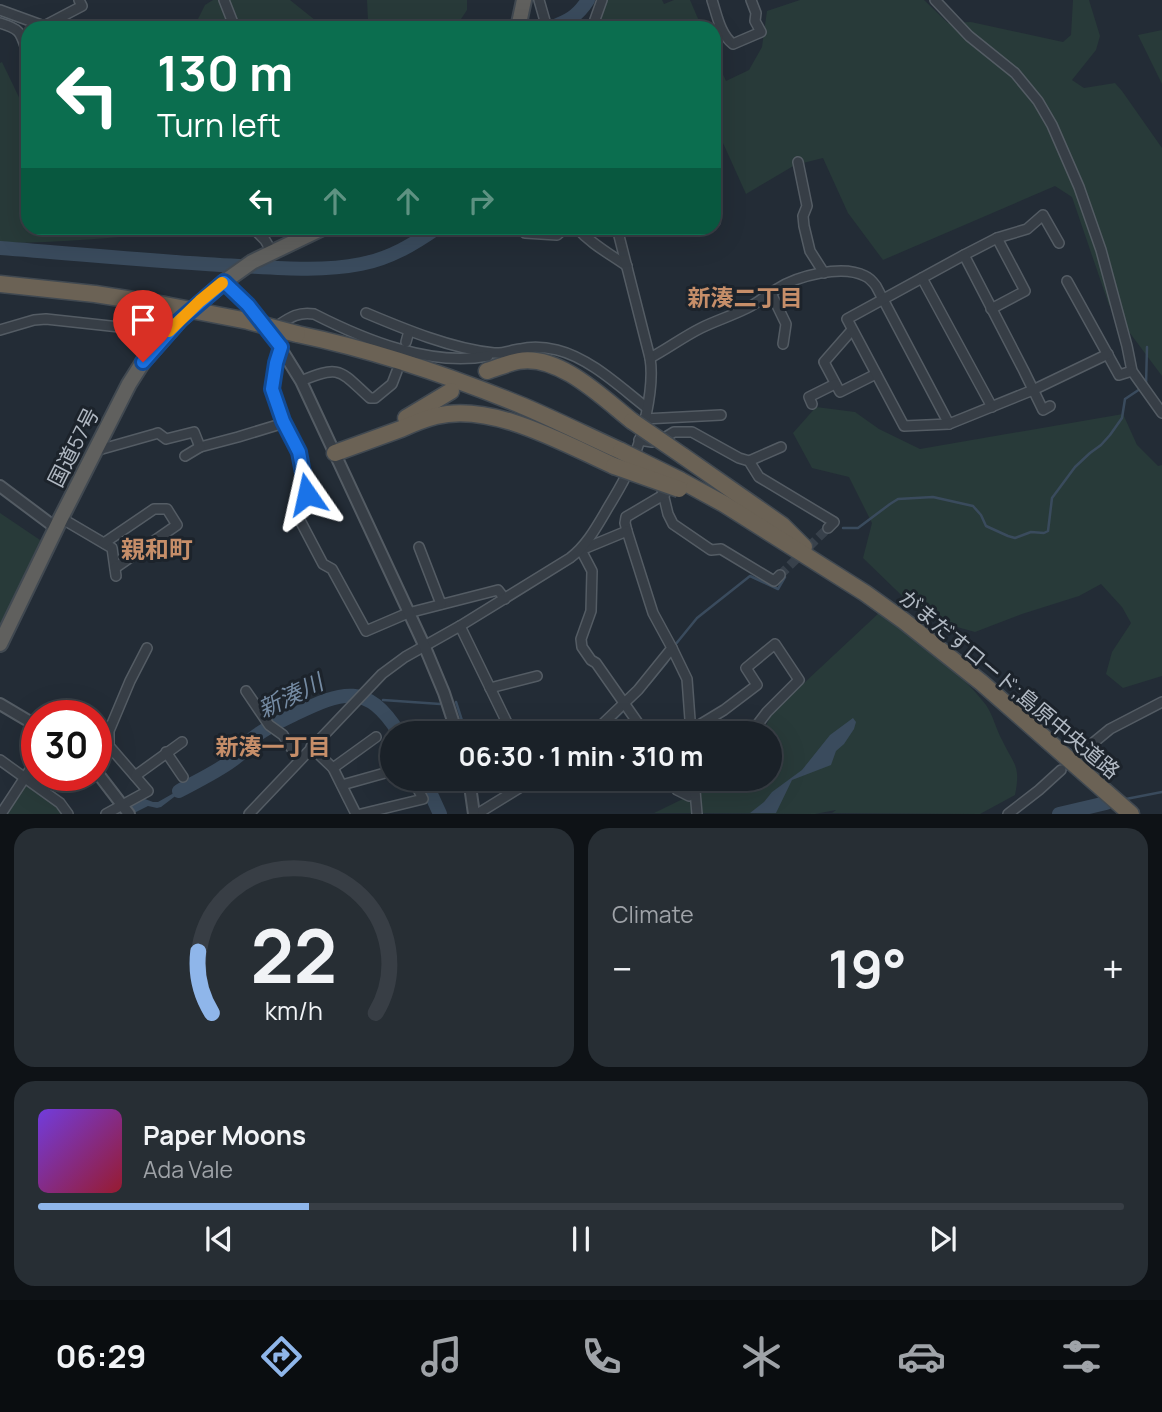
<!DOCTYPE html>
<html lang="en">
<head>
<meta charset="utf-8">
<style>
  body { margin:0; font-family:Manrope,"Noto Sans JP",sans-serif; background:#272e34; color:#f1f3f6; height:100vh; display:flex; flex-direction:column; font-size:26px; white-space:nowrap }
  * { box-sizing:border-box; margin:0 }
  p { font-size:23px; color:#9fa3a8 }
  .icon { flex:none; width:38px; height:38px; fill:none; stroke:currentColor; stroke-width:2; stroke-linecap:round; stroke-linejoin:round }
  .map { position:relative; height:814px; overflow:hidden }
  .sheet { display:flex; flex-direction:column; gap:14px; padding:14px; background:#0e1216; flex:1 }
  .sheet>* { flex:none }
  .top-card { position:absolute; left:21px; top:21px; width:700px; height:214px; border-radius:21px; box-shadow:0 7px 28px #0002,0 0 0 2px #383e45; background:#0b6e4f; color:#fff; overflow:hidden }
  .speed { position:absolute; left:21px; top:700px; display:flex; gap:14px; font-size:35px; font-weight:700; text-align:center }
  .speed>* { display:grid; place-content:center; width:91px; height:91px; border-radius:50%; background:#1a2128; box-shadow:0 7px 28px #0002,0 0 0 2px #383e45; line-height:1 }
  .speed .limit { border:10px solid #d22; background:#fff; color:#111 }
  .pin { position:absolute; display:grid; place-items:center; width:60px; height:60px; color:#fff; margin:-72px -30px; border-radius:50% 50% 50% 0; rotate:-45deg; box-shadow:0 0 7px #0007 }
  .pin .icon { rotate:45deg }
  .me { position:absolute; width:77px; margin:-38px; rotate:349deg; stroke-linejoin:round; filter:drop-shadow(0 0 5px #0008) }
  .turn { display:flex; align-items:center; gap:24px; height:147px; padding:0 21px; font-size:32px }
  .turn .icon { width:91px; height:91px; stroke-width:2.5 }
  .turn b { display:block; font-size:49px; line-height:60px }
  .lanes { display:flex; align-items:center; height:66px; padding:0 21px; background:#0003; justify-content:center; gap:35px; direction:ltr }
  .lanes .off { opacity:.35 }
  .big { font-size:52px; font-weight:700; line-height:1.1 }
  .sheet .tile { flex:1; display:flex; flex-direction:column; justify-content:center; gap:10px; min-width:0; padding:0 24px; border-radius:21px; background:#272e34 }
  .sheet .dial { align-items:center; gap:0 }
  .dial svg { height:182px; overflow:visible; fill:none; stroke:#383e45; stroke-width:7; stroke-linecap:round; text-anchor:middle }
  .dial text { fill:#f1f3f6; stroke:none }
  .song { display:flex; align-items:center; gap:21px }
  .cover { width:84px; height:84px; border-radius:10px; background:linear-gradient(135deg,hsl(260 70% 55%),hsl(350 70% 35%)) }
  .played { height:7px; border-radius:4px; background:linear-gradient(90deg,#8fb6ea 25%,#383e45 25%) }
  .keys { display:flex; justify-content:space-around; direction:ltr }
  .heat { display:flex; justify-content:space-between; align-items:center; font-size:38px; direction:ltr }
  .sheet .tiles { flex:1; display:grid; gap:14px; grid-template-columns:1fr 1fr }
  .tile:last-child { grid-column:span 2 }
  .trip { position:absolute; left:380px; top:721px; width:402px; height:70px; border-radius:35px; background:#1a2128; box-shadow:0 7px 28px #0002,0 0 0 2px #383e45; font-weight:700; line-height:70px; text-align:center }
  .tab-bar { display:flex; height:112px; justify-content:space-around; align-items:center; background:#0a0d10; color:#9fa3a8 }
  .tab-bar .icon { width:49px; height:49px }
  .tab-bar .active { color:#8fb6ea }
  .tab-bar b { font-size:32px; color:#f1f3f6 }
  .map>svg:first-child { display:block }
  .green { fill:#283a39 }
  .water { fill:#3a4b5d }
  .lines { fill:none; stroke-linecap:round; stroke-linejoin:round }
  .stream { stroke:#3a4b5d; stroke-width:2.5 }
  .river { stroke:#3a4b5d; stroke-width:14 }
  .minor-tunnel { stroke:#38414b; stroke-width:9; stroke-dasharray:9 4.5; stroke-linecap:butt }
  .minor-casing { stroke:#545c64; stroke-width:12 }
  .tertiary-casing { stroke:#545c64; stroke-width:14 }
  .trunk-casing { stroke:#414951; stroke-width:18 }
  .motorway-casing { stroke:#414951; stroke-width:19 }
  .minor { stroke:#373e46; stroke-width:9 }
  .tertiary { stroke:#373e46; stroke-width:10 }
  .trunk { stroke:#60605e; stroke-width:14 }
  .motorway { stroke:#6b6255; stroke-width:16 }
  .motorway-bridge-casing { stroke:#414951; stroke-width:19; stroke-linecap:butt }
  .motorway-bridge { stroke:#6b6255; stroke-width:16 }
  .route-casing { stroke:#114b97; stroke-width:18 }
  .route { stroke:#1a73e8; stroke-width:12 }
  .slow { stroke:#f59e0b; stroke-width:12 }
  .labels { text-anchor:middle; dominant-baseline:central; stroke-width:6; stroke-linejoin:round; paint-order:stroke }
  .street-label { font-size:21px; fill:#b1b9c3; stroke:#1c232b }
  .neighbourhood-label { font-size:23px; font-weight:bold; fill:#c68e69; stroke:#1c232b }
  .water-label { font-size:23px; font-style:italic; fill:#758ba3; stroke:#1c232b }
  .quarter-label { font-size:24px; font-weight:bold; fill:#c68e69; stroke:#1c232b }
</style>
</head>
<body>
<div class="map">
<svg width="1162" height="814" viewBox="0 0 1162 814">
  <rect width="100%" height="100%" fill="#232c36"/>
  <!-- green -->
  <g class="green">
    <polygon points="213,0 290,0 325,28 197,28 195,25 205,5"/>
    <polygon points="367,0 467,0 467,10 455,28 366,28 368,21"/>
    <polygon points="607,0 662,0 664,4 674,0 690,0 702,28 598,28"/>
    <polygon points="800,0 924,0 948,23 971,22 1063,42 1071,35 1073,0 1089,0 1100,36 1096,50 1072,80 1084,88 1115,83 1122,91 1162,148 1162,376 1109,305 1072,197 1055,186 883,260 848,213 823,158 795,165 746,194 714,123 714,55 726,81 749,70 762,47 767,11"/>
    <polygon points="1162,30 1162,84 1138,35"/>
    <path d="M2 62 28 116V228H194L183 231C122 237 61 243 0 243V63Z"/>
    <polygon points="816,407 855,412 879,429 920,449 1123,414 1137,445 1158,466 1162,465 1162,676 1123,688 1106,674 1112,652 1131,623 1122,607 1101,584 1079,596 1022,614 975,632 925,618 863,558 872,523 849,477 812,468 793,433"/>
    <polygon points="0,513 43,542 0,631"/>
    <path d="M880 612C916 641 958 668 986 705 993 715 996 729 1002 740 1014 765 1021 765 1015 795L980 814 832 813 836 810 815 814 702 813 700 779H770V733H762L773 712Z"/>
    <polygon points="27,781 58,804 65,814 5,814"/>
    <polygon points="691,795 692,813 654,813"/>
  </g>
  <!-- water -->
  <g class="water">
    <polygon points="853,718 856,722 854,729 844,744 836,751 831,765 792,780 776,813 750,813 764,802 772,792 802,770 830,735"/>
    <polygon points="195,781 161,807 157,808 148,806 134,813 116,814 145,799 153,802 158,802"/>
  </g>
  <g class="lines">
    <!-- stream -->
    <g class="stream">
      <polyline points="843,528 858,528 890,504 898,499 933,497 973,506 981,515 986,526 1008,536 1015,538 1031,532 1044,533 1048,531 1052,498 1075,467 1090,453 1101,445 1110,435 1122,418 1125,399 1146,385 1147,347"/>
      <polyline points="675,645 697,618 750,576 778,589 785,577"/>
      <polyline points="649,684 667,662"/>
      <polyline points="367,700 371,700"/>
      <polyline points="383,700 440,704"/>
      <polyline points="456,702 466,733"/>
      <polyline points="601,733 622,712"/>
      <polyline points="547,781 552,779"/>
      <polyline points="1126,799 1162,792"/>
    </g>
    <!-- river -->
    <g class="river">
      <path d="M550 28C568 21 577 17 588 0"/>
      <path d="M0 248C80 254 159 262 239 266 278 268 321 272 361 264 389 259 414 244 437 228"/>
      <polyline points="424,779 440,814"/>
      <path d="M179 791C197 781 225 768 239 755 244 750 248 743 253 738 265 728 281 721 295 714 343 691 367 682 399 733"/>
      <polyline points="1059,814 1106,803"/>
    </g>
    <!-- minor-tunnel -->
    <polyline class="minor-tunnel" points="780,575 828,528"/>
    <defs>
      <g id="minor">
        <polyline points="224,0 235,28"/>
        <polyline points="539,0 547,28"/>
        <path d="M712 0C717 15 720 34 733 44L761 32 755 21 756 13 751 0"/>
        <polyline points="935,0 969,36 1015,73 1038,101 1052,125 1079,187 1101,250 1127,346 1132,371 1162,413"/>
        <polyline points="0,10 44,26 82,6 79,0"/>
        <path d="M0 23C23 30 20 33 28 55"/>
        <polyline points="592,28 602,0"/>
        <polyline points="798,162 807,206 803,216 804,226 810,251 824,273"/>
        <polyline points="714,218 715,222"/>
        <polyline points="253,228 265,240 272,252"/>
        <path d="M577 228C591 244 610 254 627 266"/>
        <polyline points="183,230 189,228"/>
        <polyline points="525,233 557,235 565,228"/>
        <polyline points="997,238 1027,229 1043,215 1059,243"/>
        <polyline points="964,255 997,238 1025,291 991,309"/>
        <polyline points="922,278 992,407"/>
        <polyline points="1067,281 1119,375 1132,371"/>
        <polyline points="771,293 786,324 783,344"/>
        <path d="M366 313C404 329 452 349 494 353 503 354 511 350 520 349 532 346 545 347 557 350 590 358 621 388 647 408"/>
        <path d="M274 328C288 319 297 311 314 314 365 340 431 367 488 356"/>
        <polyline points="0,330 34,320 46,319 147,330 164,337"/>
        <polyline points="852,330 824,362 840,392 876,374"/>
        <polyline points="406,342 409,331"/>
        <polyline points="281,347 276,364 272,389 283,421 299,452 306,486 307,494 304,500 293,507 323,564 332,569 366,631 408,613 498,590 505,599"/>
        <path d="M650 358C667 349 683 337 701 328 715 321 731 316 745 309 757 304 766 295 777 289 797 276 842 264 865 276 870 278 873 282 876 286L949 424"/>
        <path d="M301 381C341 364 340 371 370 398H375L392 384 397 371"/>
        <polyline points="812,404 809,397 835,384"/>
        <polyline points="1050,406 1043,410 1024,371 964,255 847,319 904,426 949,424 1033,390 1108,354"/>
        <polyline points="644,419 721,415"/>
        <polyline points="639,440 652,442 664,438 674,432 692,432 739,458 749,461 759,477 834,522 828,528"/>
        <polyline points="95,451 155,434 158,433 166,439 194,432 200,447 238,437 284,423"/>
        <polyline points="185,456 200,447"/>
        <polyline points="749,461 781,447"/>
        <polyline points="660,481 668,514 673,524 711,550 721,549 774,581 780,575"/>
        <polyline points="61,518 112,548 116,576"/>
        <polyline points="627,531 625,523 626,517 665,494"/>
        <polyline points="104,543 154,509 167,509 177,525 115,568"/>
        <polyline points="419,547 441,604"/>
        <polyline points="581,550 627,531 653,613 672,648 638,690 593,733"/>
        <polyline points="581,550 592,571 591,611 581,639 582,647 591,660 596,663 645,733"/>
        <polyline points="460,626 512,733"/>
        <polyline points="672,648 687,679 691,733"/>
        <polyline points="490,688 537,676"/>
        <polyline points="246,691 269,725 283,735 299,760"/>
        <polyline points="691,730 724,710 757,685 746,668 775,644 799,680 767,712 751,733"/>
        <polyline points="311,747 333,768 376,737"/>
        <polyline points="166,752 183,777"/>
        <polyline points="1082,752 1110,729 1162,702"/>
        <polyline points="0,760 60,803 68,814"/>
        <polyline points="96,762 109,751 109,731 130,681 147,648"/>
        <polyline points="333,768 356,814"/>
        <polyline points="135,776 182,742"/>
        <polyline points="668,779 677,790 689,796"/>
        <polyline points="694,779 697,814"/>
        <polyline points="342,785 392,771"/>
        <polyline points="1,814 37,759"/>
        <polyline points="106,814 148,791 109,746"/>
        <path d="M249 814 382 674 405 657 460 626 570 558C586 546 596 528 606 511 614 497 623 484 629 469 642 441 655 388 650 358L617 228"/>
        <polyline points="361,814 423,799 413,779"/>
        <polyline points="477,814 534,779"/>
        <polyline points="1008,814 1039,790 1061,770"/>
      </g>
      <g id="tertiary">
        <polyline points="224,282 248,305 270,331 301,381 424,645 444,693 457,733"/>
        <polyline points="0,486 56,528"/>
        <polyline points="0,704 37,726"/>
        <polyline points="96,771 129,814"/>
        <polyline points="469,779 474,814"/>
      </g>
      <g id="trunk">
        <polyline points="518,28 524,0"/>
        <polyline points="0,644 61,518 129,384 143,362 180,320 224,282 252,262 323,228"/>
      </g>
      <g id="motorway">
        <polyline points="0,284 95,294 165,305"/>
        <path d="M297 334C374 350 450 376 523 406 556 420 588 436 621 451"/>
        <path d="M487 371C497 368 508 363 519 361 559 354 603 398 632 421"/>
        <polyline points="406,418 451,391"/>
        <path d="M335 453C357 445 379 437 401 429 412 424 424 419 436 416 492 402 563 443 614 466"/>
        <polyline points="683,456 782,525 804,547"/>
        <polyline points="680,480 724,504 865,593 904,621 982,683 1131,814"/>
      </g>
    </defs>
    <!-- minor casing -->
    <use href="#minor" class="minor-casing"/>
    <!-- tertiary casing -->
    <use href="#tertiary" class="tertiary-casing"/>
    <!-- trunk casing -->
    <use href="#trunk" class="trunk-casing"/>
    <!-- motorway casing -->
    <use href="#motorway" class="motorway-casing"/>
    <!-- minor -->
    <use href="#minor" class="minor"/>
    <!-- tertiary -->
    <use href="#tertiary" class="tertiary"/>
    <!-- trunk -->
    <use href="#trunk" class="trunk"/>
    <!-- motorway -->
    <use href="#motorway" class="motorway"/>
    <defs>
      <g id="motorway-bridge">
        <polyline points="165,305 248,321 297,334"/>
        <polyline points="632,421 683,456"/>
        <polyline points="621,451 680,480"/>
        <polyline points="614,466 679,489"/>
      </g>
    </defs>
    <!-- motorway-bridge casing -->
    <use href="#motorway-bridge" class="motorway-bridge-casing"/>
    <!-- motorway-bridge -->
    <use href="#motorway-bridge" class="motorway-bridge"/>
  </g>
  <g class="lines">
    <defs>
      <polyline id="route" points="143,362 180,320 224,282 248,305 281,347 276,363 272,389 283,421 299,452 307,494"/>
    </defs>
    <!-- route casing -->
    <use href="#route" class="route-casing"/>
    <!-- route -->
    <use href="#route" class="route"/>
    <!-- slow -->
    <polyline class="slow" points="169,331 200,301 222,283"/>
  </g>
  <g class="labels">
    <!-- street labels -->
    <g class="street-label">
      <text transform="translate(73 447) rotate(-63)">国道57号</text>
      <text transform="translate(1010 684) rotate(40)">がまだすロード;島原中央道路</text>
    </g>
    <!-- neighbourhood labels -->
    <g class="neighbourhood-label">
      <text x="745" y="297">新湊二丁目</text>
      <text x="273" y="746">新湊一丁目</text>
    </g>
    <!-- water labels -->
    <g class="water-label">
      <text transform="translate(290 695) rotate(-26)">新湊川</text>
    </g>
    <!-- quarter labels -->
    <g class="quarter-label">
      <text x="157" y="548">親和町</text>
    </g>
  </g>
</svg>
<div class="speed"><div class="limit">30</div></div>
<div class="pin" style="left:143px;top:362px;background:#d93025"><svg class="icon" aria-label="arrive" viewBox="0 0 24 24"><path d="M6 21V4h12l-3 4 3 4H6"/></svg></div>
<svg class="me" style="left:307px;top:494px" viewBox="-20 -20 40 40"><path d="M0-17L14 15 0 8-14 15z" fill="#1a73e8" stroke="#fff" stroke-width="4"/></svg>
<div class="trip">06:30 · 1 min · 310 m</div>
<div class="top-card">
<div class="turn"><svg class="icon" aria-label="left" viewBox="0 0 24 24"><path d="M17 20v-9H6M10 6l-5 5 5 5"/></svg><div><b>130 m</b>Turn left</div></div>
<div class="lanes"><svg class="icon" aria-label="left" viewBox="0 0 24 24"><path d="M17 20v-9H6M10 6l-5 5 5 5"/></svg><svg class="icon off" aria-label="ahead" viewBox="0 0 24 24"><path d="M12 20V5M6 11l6-6 6 6"/></svg><svg class="icon off" aria-label="ahead" viewBox="0 0 24 24"><path d="M12 20V5M6 11l6-6 6 6"/></svg><svg class="icon off" aria-label="right" viewBox="0 0 24 24"><path d="M7 20v-9h11M14 6l5 5-5 5"/></svg></div>
</div>
</div>
<section class="sheet">
<div class="tiles">
<div class="tile dial"><svg viewBox="0 0 100 80">
<path d="M14 69A42 42 0 1 1 86 69"/>
<path d="M14 69A42 42 0 0 1 8 42" stroke="#8fb6ea"/>
<text x="50" y="56" font-size="32" font-weight="700">22</text>
<text x="50" y="72" font-size="11">km/h</text>
</svg></div>
<div class="tile"><p>Climate</p>
<div class="heat"><a>−</a><b class="big">19°</b><a>+</a></div>
</div>
<div class="tile">
<div class="song"><i class="cover"></i><div><b>Paper Moons</b><p>Ada Vale</p></div></div>
<div class="played"></div>
<div class="keys"><svg class="icon" aria-label="previous" viewBox="0 0 24 24"><path d="M18 5L8 12l10 7zM5 5v14"/></svg><svg class="icon" aria-label="pause" viewBox="0 0 24 24"><path d="M8 5v14M16 5v14"/></svg><svg class="icon" aria-label="next" viewBox="0 0 24 24"><path d="M6 5l10 7-10 7zM19 5v14"/></svg></div>
</div>
</div>
</section>
<nav class="tab-bar">
<b>06:29</b>
<svg class="icon active" aria-label="directions" viewBox="0 0 24 24"><path d="M12 3l9 9-9 9-9-9zM9 14v-3h6M13 9l2 2-2 2"/></svg>
<svg class="icon" aria-label="music" viewBox="0 0 24 24"><path d="M9 18V5l10-2v13"/><circle cx="6" cy="18" r="3"/><circle cx="16" cy="16" r="3"/></svg>
<svg class="icon" aria-label="phone" viewBox="0 0 24 24"><path d="M5 4h4l2 5-3 2q2 4 5 5l2-3 5 2v4C11 20 4 13 5 4z"/></svg>
<svg class="icon" aria-label="climate" viewBox="0 0 24 24"><path d="M12 3v18M4 7l16 10M4 17L20 7"/></svg>
<svg class="icon" aria-label="car" viewBox="0 0 24 24"><path d="M5 17H2v-5l4-1 3-4h7l3 4 3 1v5h-3M9 17h6M6 11h13"/><circle cx="7" cy="17" r="2"/><circle cx="17" cy="17" r="2"/></svg>
<svg class="icon" aria-label="filters" viewBox="0 0 24 24"><path d="M4 7h16M4 17h16"/><circle cx="9" cy="7" r="2"/><circle cx="15" cy="17" r="2"/></svg>
</nav>
</body>
</html>
